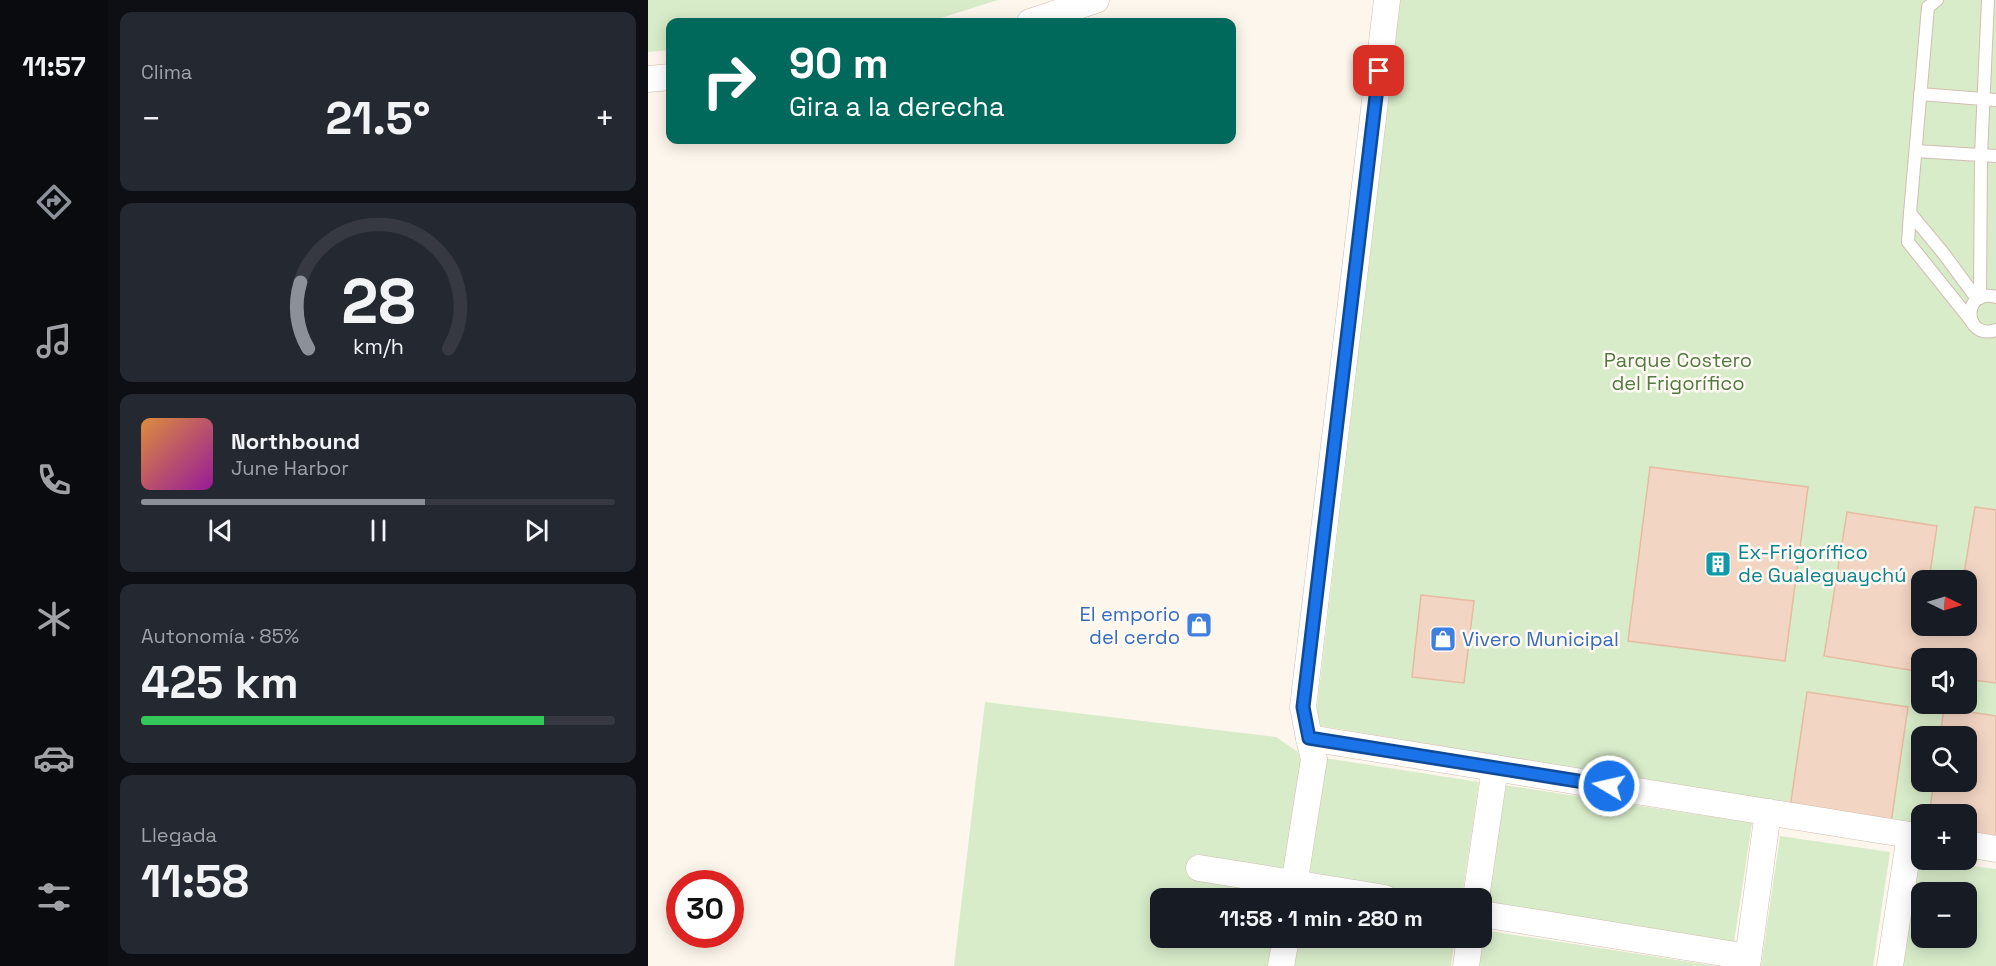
<!DOCTYPE html>
<html lang="es">
<head>
<meta charset="utf-8">
<style>
  body { margin:0; font-family:"Space Grotesk",sans-serif; background:#242831; color:#f1f3f6; height:100vh; display:flex; flex-direction:column; font-size:22px; white-space:nowrap }
  * { box-sizing:border-box; margin:0 }
  p { font-size:20px; color:#9ea1a6 }
  .icon { flex:none; width:33px; height:33px; fill:none; stroke:currentColor; stroke-width:2; stroke-linecap:round; stroke-linejoin:round }
  .map { position:relative; flex:1; overflow:hidden }
  .details { display:flex; flex-direction:column; gap:12px; padding:12px; background:#0d0f14; width:540px }
  .details>* { flex:none }
  .banner { position:absolute; left:18px; top:18px; width:570px; height:126px; border-radius:12px; box-shadow:0 3px 15px #0003; background:#00695c; color:#fff; overflow:hidden }
  .needle { width:39px; rotate:95deg }
  .controls { position:absolute; left:1263px; top:570px; display:grid; gap:12px }
  .controls a { display:grid; place-items:center; width:66px; height:66px; border-radius:12px; background:#171b24; box-shadow:0 3px 15px #0003; font-size:30px }
  .speed { position:absolute; left:18px; top:870px; display:flex; gap:12px; font-size:30px; font-weight:700; text-align:center }
  .speed>* { display:grid; place-content:center; width:78px; height:78px; border-radius:50%; background:#171b24; box-shadow:0 3px 15px #0003; line-height:1 }
  .speed .limit { border:9px solid #d22; background:#fff; color:#111 }
  .pin { position:absolute; display:grid; place-items:center; width:51px; height:51px; color:#fff; margin:-26px; border-radius:12px; box-shadow:0 3px 9px #0006 }
  .me { position:absolute; width:66px; margin:-33px; rotate:279deg; stroke-linejoin:round; filter:drop-shadow(0 0 4px #0008) }
  .turn { display:flex; align-items:center; gap:21px; height:126px; padding:0 24px; font-size:27px }
  .turn .icon { width:78px; height:78px; stroke-width:2.5 }
  .turn b { display:block; font-size:42px; line-height:51px }
  .big { font-size:45px; font-weight:700; line-height:1.1 }
  .details .card { flex:1; display:flex; flex-direction:column; justify-content:center; gap:9px; min-width:0; padding:0 21px; border-radius:12px; background:#242831 }
  .details .dial { align-items:center; gap:0 }
  .dial svg { height:156px; overflow:visible; fill:none; stroke:#363941; stroke-width:7; stroke-linecap:round; text-anchor:middle }
  .dial text { fill:#f1f3f6; stroke:none }
  .song { display:flex; align-items:center; gap:18px }
  .cover { width:72px; height:72px; border-radius:9px; background:linear-gradient(135deg,hsl(30 70% 55%),hsl(300 70% 35%)) }
  .played { height:6px; border-radius:3px; background:linear-gradient(90deg,#8c9099 60%,#363941 60%) }
  .keys { display:flex; justify-content:space-around; direction:ltr }
  .heat { display:flex; justify-content:space-between; align-items:center; font-size:33px; direction:ltr }
  .charge { height:9px; border-radius:4px; background:linear-gradient(90deg,#34c759 85%,#363941 0) }
  .trip { position:absolute; left:502px; top:888px; width:342px; height:60px; border-radius:12px; background:#171b24; box-shadow:0 3px 15px #0003; font-weight:700; line-height:60px; text-align:center }
  main { display:flex; flex:1; min-height:0 }
  .dock { display:flex; flex-direction:column; width:108px; justify-content:space-around; align-items:center; background:#090b0e; color:#9ea1a6 }
  .dock .icon { width:42px; height:42px }
  .dock .on { color:#8c9099 }
  .dock b { font-size:27px; color:#f1f3f6 }
  .map>svg:first-child { display:block }
  .green { fill:#d8ecc9; fill-rule:evenodd }
  .building { fill:#f3d5c3; stroke:#e6bba3; stroke-width:1.5 }
  .lines { fill:none; stroke-linecap:round; stroke-linejoin:round }
  .service-casing { stroke:#d1beb0; stroke-width:14 }
  .minor-casing { stroke:#d1beb0; stroke-width:27 }
  .service { stroke:#fff; stroke-width:12 }
  .minor { stroke:#fff; stroke-width:26 }
  .route-casing { stroke:#114b97; stroke-width:15 }
  .route { stroke:#1a73e8; stroke-width:10 }
  .labels { text-anchor:middle; dominant-baseline:central; stroke-width:5; stroke-linejoin:round; paint-order:stroke }
  .park-label { font-size:20px; fill:#537a41; stroke:#fffaf3 }
  .culture-label { font-size:20px; fill:#0d838f; stroke:#fffaf3; text-anchor:start }
  .shop-label { font-size:20px; fill:#366cbe; stroke:#fffaf3; text-anchor:end }
</style>
</head>
<body>
<main>
<nav class="dock">
<b>11:57</b>
<svg class="icon on" aria-label="directions" viewBox="0 0 24 24"><path d="M12 3l9 9-9 9-9-9zM9 14v-3h6M13 9l2 2-2 2"/></svg>
<svg class="icon" aria-label="music" viewBox="0 0 24 24"><path d="M9 18V5l10-2v13"/><circle cx="6" cy="18" r="3"/><circle cx="16" cy="16" r="3"/></svg>
<svg class="icon" aria-label="phone" viewBox="0 0 24 24"><path d="M5 4h4l2 5-3 2q2 4 5 5l2-3 5 2v4C11 20 4 13 5 4z"/></svg>
<svg class="icon" aria-label="climate" viewBox="0 0 24 24"><path d="M12 3v18M4 7l16 10M4 17L20 7"/></svg>
<svg class="icon" aria-label="car" viewBox="0 0 24 24"><path d="M5 17H2v-5l4-1 3-4h7l3 4 3 1v5h-3M9 17h6M6 11h13"/><circle cx="7" cy="17" r="2"/><circle cx="17" cy="17" r="2"/></svg>
<svg class="icon" aria-label="filters" viewBox="0 0 24 24"><path d="M4 7h16M4 17h16"/><circle cx="9" cy="7" r="2"/><circle cx="15" cy="17" r="2"/></svg>
</nav>
<section class="details">
<div class="card"><p>Clima</p>
<div class="heat"><a>−</a><b class="big">21.5°</b><a>+</a></div>
</div>
<div class="card dial"><svg viewBox="0 0 100 80">
<path d="M14 69A42 42 0 1 1 86 69"/>
<path d="M14 69A42 42 0 0 1 10 35" stroke="#8c9099"/>
<text x="50" y="56" font-size="32" font-weight="700">28</text>
<text x="50" y="72" font-size="11">km/h</text>
</svg></div>
<div class="card">
<div class="song"><i class="cover"></i><div><b>Northbound</b><p>June Harbor</p></div></div>
<div class="played"></div>
<div class="keys"><svg class="icon" aria-label="previous" viewBox="0 0 24 24"><path d="M18 5L8 12l10 7zM5 5v14"/></svg><svg class="icon" aria-label="pause" viewBox="0 0 24 24"><path d="M8 5v14M16 5v14"/></svg><svg class="icon" aria-label="next" viewBox="0 0 24 24"><path d="M6 5l10 7-10 7zM19 5v14"/></svg></div>
</div>
<div class="card"><p>Autonomía · 85%</p><b class="big">425 km</b><div class="charge"></div></div>
<div class="card"><p>Llegada</p><b class="big">11:58</b></div>
</section>
<div class="map">
<svg width="1348" height="966" viewBox="0 0 1348 966">
  <rect width="100%" height="100%" fill="#fdf6ec"/>
  <!-- green -->
  <g class="green">
    <polygon points="0,0 350,0 280,22 22,22 22,50 0,52"/>
    <path d="M752 0H1348V837L1318 814H1274L1273 825 667 725ZM1274 580H1318V626H1274ZM1274 658H1318V704H1274ZM1274 736H1318V782H1274Z"/>
    <polygon points="337,702 628,737 650,752 655,769 632,898 513,898 513,938 626,938 622,966 306,966"/>
    <polygon points="677,758 831,782 814,898 659,876"/>
    <polygon points="856,785 1104,823 1086,942 838,904"/>
    <polygon points="1132,836 1242,852 1225,966 1113,966"/>
    <path d="M1266 857 1273 858 1274 860 1348 869V966H1250ZM1274 892H1318V938H1274Z"/>
    <polygon points="835,930 1068,966 831,966"/>
    <polygon points="649,938 807,938 803,966 645,966"/>
  </g>
  <!-- building -->
  <g class="building">
    <polygon points="1002,467 1160,487 1137,661 980,641"/>
    <polygon points="1327,507 1348,510 1348,683 1318,679 1318,658 1274,658 1274,672 1176,656 1199,512 1289,526 1281,580 1274,580 1274,626 1318,626 1318,580 1315,580"/>
    <polygon points="773,595 826,601 816,683 764,677"/>
    <polygon points="1159,692 1260,707 1243,823 1142,808"/>
    <polygon points="1296,708 1348,716 1348,837 1318,832 1318,814 1281,814 1286,782 1318,782 1318,736 1292,736"/>
  </g>
  <g class="lines">
    <defs>
      <g id="service">
        <polyline points="1272,94 1348,100"/>
        <polyline points="1268,151 1348,156"/>
        <polyline points="1262,213 1280,7 1289,0"/>
        <path d="M1348 297C1314 287 1314 341 1348 330"/>
        <polyline points="1332,298 1333,155 1340,0"/>
        <polyline points="1325,323 1260,242 1262,213 1296,254 1329,299"/>
      </g>
      <g id="minor">
        <polyline points="382,22 448,0"/>
        <polyline points="0,79 22,77"/>
        <polyline points="661,738 655,707 739,0"/>
        <polyline points="1318,844 1348,849"/>
        <polyline points="551,868 737,898"/>
        <polyline points="644,898 666,759 661,738 1274,837"/>
        <polyline points="828,898 847,768"/>
        <polyline points="834,914 1100,957"/>
        <polyline points="633,966 638,938"/>
        <polyline points="818,966 822,938"/>
        <polyline points="1099,966 1120,812"/>
        <polyline points="1242,966 1262,835"/>
      </g>
    </defs>
    <!-- service casing -->
    <use href="#service" class="service-casing"/>
    <!-- minor casing -->
    <use href="#minor" class="minor-casing"/>
    <!-- service -->
    <use href="#service" class="service"/>
    <!-- minor -->
    <use href="#minor" class="minor"/>
  </g>
  <g class="lines">
    <defs>
      <polyline id="route" points="731,71 655,707 661,738 961,786"/>
    </defs>
    <!-- route casing -->
    <use href="#route" class="route-casing"/>
    <!-- route -->
    <use href="#route" class="route"/>
  </g>
  <!-- icons -->
  <defs>
    <symbol id="building-square" viewBox="-11 -11 22 22"><rect x="-9" y="-9" width="18" height="18" rx="4" fill="#0f9aa8" stroke="#fffaf3"/><path d="M-4-6H4V6H1V3H-1V6H-4ZM-2.5-4.3h1.7v1.8h-1.7ZM.8-4.3h1.7v1.8H.8ZM-2.5-1h1.7V.8h-1.7ZM.8-1h1.7V.8H.8Z" fill="#fff"/></symbol>
    <symbol id="shop-square" viewBox="-11 -11 22 22"><rect x="-9" y="-9" width="18" height="18" rx="4" fill="#3f7fe0" stroke="#fffaf3"/><path d="M-5-2.5h2.3a2.7 3.5 0 0 1 5.4 0H5L5.5 6h-11ZM-1.5-2.5h3a1.5 2.3 0 0 0-3 0Z" fill="#fff"/></symbol>
  </defs>
  <g fill-rule="evenodd">
    <use href="#building-square" x="1055" y="549" width="30" height="30"/>
    <use href="#shop-square" x="536" y="610" width="30" height="30"/>
    <use href="#shop-square" x="780" y="624" width="30" height="30"/>
  </g>
  <g class="labels">
    <!-- park labels -->
    <g class="park-label">
      <text x="1030" y="360">Parque Costero<tspan x="1030" dy="23">del Frigorífico</tspan></text>
    </g>
    <!-- culture labels -->
    <g class="culture-label">
      <text x="1090" y="552">Ex-Frigorífico<tspan x="1090" dy="23">de Gualeguaychú</tspan></text>
    </g>
    <!-- shop labels -->
    <g class="shop-label">
      <text x="532" y="614">El emporio<tspan x="532" dy="23">del cerdo</tspan></text>
      <text x="814" y="639" text-anchor="start">Vivero Municipal</text>
    </g>
  </g>
</svg>
<div class="controls">
<a><svg class="needle" viewBox="-14 -14 28 28"><path d="M0-13l5 13h-10z" fill="#e53935"/><path d="M0 13l5-13h-10z" fill="#9ea1a6"/></svg></a>
<a><svg class="icon" aria-label="sound" viewBox="0 0 24 24"><path d="M4 9h4l5-4v14l-5-4H4zM17 9q2 3 0 6"/></svg></a>
<a><svg class="icon" aria-label="search" viewBox="0 0 24 24"><circle cx="10" cy="10" r="6"/><path d="M15 15l6 6"/></svg></a>
<a>+</a>
<a>−</a>
</div>
<div class="speed"><div class="limit">30</div></div>
<div class="pin" style="left:731px;top:71px;background:#d93025"><svg class="icon" aria-label="arrive" viewBox="0 0 24 24"><path d="M6 21V4h12l-3 4 3 4H6"/></svg></div>
<svg class="me" style="left:961px;top:786px" viewBox="-20 -20 40 40"><circle r="17" fill="#1a73e8" stroke="#fff" stroke-width="3"/><path d="M0-11L8 9 0 5-8 9z" fill="#fff"/></svg>
<div class="trip">11:58 · 1 min · 280 m</div>
<div class="banner">
<div class="turn"><svg class="icon" aria-label="right" viewBox="0 0 24 24"><path d="M7 20v-9h11M14 6l5 5-5 5"/></svg><div><b>90 m</b>Gira a la derecha</div></div>
</div>
</div>
</main>
</body>
</html>
